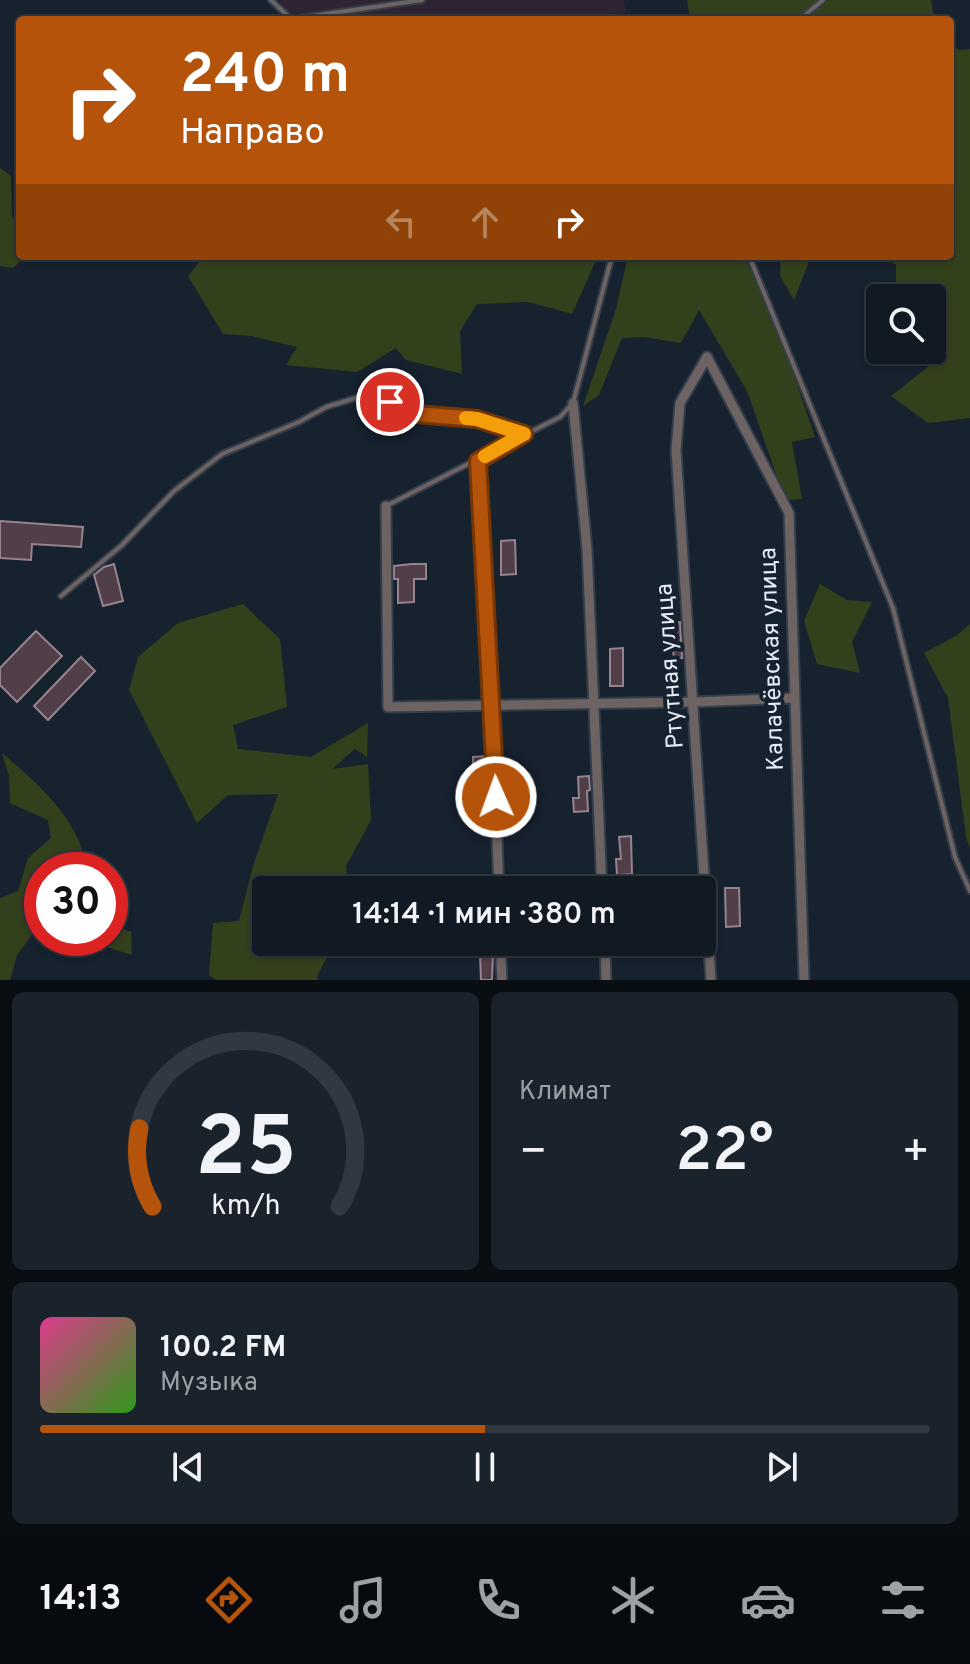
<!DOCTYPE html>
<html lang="ru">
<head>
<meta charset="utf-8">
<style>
  body { margin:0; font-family:Overpass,sans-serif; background:#1a232b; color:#f1f3f6; height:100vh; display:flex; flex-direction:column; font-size:30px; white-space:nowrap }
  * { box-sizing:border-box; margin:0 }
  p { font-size:26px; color:#9ca1a6 }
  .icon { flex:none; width:44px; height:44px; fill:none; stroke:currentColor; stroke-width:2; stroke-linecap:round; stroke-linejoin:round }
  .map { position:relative; height:980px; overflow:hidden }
  .sheet { display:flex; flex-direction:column; gap:12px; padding:12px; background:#090e13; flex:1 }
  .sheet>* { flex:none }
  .guide { position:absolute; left:16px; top:16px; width:938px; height:244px; border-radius:8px; box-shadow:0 2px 6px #0004,0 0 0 2px #303841; background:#b45309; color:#fff; overflow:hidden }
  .tools { position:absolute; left:866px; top:284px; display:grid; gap:16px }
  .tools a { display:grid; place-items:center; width:80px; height:80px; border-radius:8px; background:#111a23; box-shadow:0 2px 6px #0004,0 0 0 2px #303841; font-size:40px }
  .speed { position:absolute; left:24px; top:852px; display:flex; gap:16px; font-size:40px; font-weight:700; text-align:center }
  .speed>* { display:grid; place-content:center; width:104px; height:104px; border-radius:50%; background:#111a23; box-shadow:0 2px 6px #0004,0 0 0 2px #303841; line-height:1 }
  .speed .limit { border:12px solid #d22; background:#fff; color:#111 }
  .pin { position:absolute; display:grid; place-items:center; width:68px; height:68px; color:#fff; margin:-34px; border:4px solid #fff; border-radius:50%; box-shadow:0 2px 8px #0007 }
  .me { position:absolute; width:88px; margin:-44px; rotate:358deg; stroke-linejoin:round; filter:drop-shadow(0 0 6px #0008) }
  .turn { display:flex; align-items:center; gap:28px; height:168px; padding:0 32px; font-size:36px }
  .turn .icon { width:104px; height:104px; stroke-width:2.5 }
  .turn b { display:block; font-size:56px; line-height:68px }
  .lanes { display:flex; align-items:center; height:76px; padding:0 32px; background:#0003; justify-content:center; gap:40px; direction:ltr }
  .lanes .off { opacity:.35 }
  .big { font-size:60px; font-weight:600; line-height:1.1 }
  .sheet .card { flex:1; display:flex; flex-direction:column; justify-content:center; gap:12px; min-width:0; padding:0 28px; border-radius:12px; background:#1a232b }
  .sheet .dial { align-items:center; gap:0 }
  .dial svg { height:208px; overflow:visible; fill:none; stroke:#303841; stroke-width:7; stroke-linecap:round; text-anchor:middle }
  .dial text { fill:#f1f3f6; stroke:none }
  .song { display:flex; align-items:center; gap:24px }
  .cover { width:96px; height:96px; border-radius:12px; background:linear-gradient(135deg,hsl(330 70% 55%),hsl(110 70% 35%)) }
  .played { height:8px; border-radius:4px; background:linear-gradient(90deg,#b45309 50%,#303841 50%) }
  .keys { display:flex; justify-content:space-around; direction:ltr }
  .heat { display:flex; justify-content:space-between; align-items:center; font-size:44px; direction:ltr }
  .sheet .tiles { flex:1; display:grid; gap:12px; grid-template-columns:1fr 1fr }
  .card:last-child { grid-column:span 2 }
  .trip { position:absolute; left:252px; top:876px; width:464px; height:80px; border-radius:8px; background:#111a23; box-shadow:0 2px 6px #0004,0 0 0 2px #303841; font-weight:600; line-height:80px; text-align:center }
  .menu { display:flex; height:128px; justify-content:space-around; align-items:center; background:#070a0e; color:#9ca1a6 }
  .menu .icon { width:56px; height:56px }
  .menu .on { color:#b45309 }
  .menu b { font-size:36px; color:#f1f3f6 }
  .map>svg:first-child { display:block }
  .industrial { fill:#2e2433 }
  .green { fill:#33401c }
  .building { fill:#503e48; stroke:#97838e; stroke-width:2 }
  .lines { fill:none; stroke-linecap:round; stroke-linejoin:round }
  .lane-casing { stroke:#343e4b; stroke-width:8 }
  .street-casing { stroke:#343e4b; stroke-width:13 }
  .lane { stroke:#6d6362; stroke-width:4 }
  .street { stroke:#6d6362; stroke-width:9 }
  .route-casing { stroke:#753606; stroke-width:20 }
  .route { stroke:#b45309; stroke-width:14 }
  .slow { stroke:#f59e0b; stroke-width:14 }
  .labels { text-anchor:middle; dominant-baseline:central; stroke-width:8; stroke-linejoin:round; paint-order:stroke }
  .street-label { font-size:24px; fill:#e4ebf4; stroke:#17222f }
</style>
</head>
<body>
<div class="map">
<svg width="970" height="980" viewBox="0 0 970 980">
  <rect width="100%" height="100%" fill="#17222f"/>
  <!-- industrial -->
  <polygon class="industrial" points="280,0 624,0 626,12 568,20 283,20"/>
  <!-- green -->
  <g class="green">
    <polygon points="687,0 931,0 934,20 690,20"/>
    <polygon points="950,45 960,50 970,49 970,418 928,423 891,396 929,366 939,316 932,319 932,298 892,298 896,291 896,265 884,256 950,256"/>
    <polygon points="0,168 11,176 12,215 20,232 20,256 26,256 13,268 0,266"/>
    <polygon points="204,256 598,256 572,314 528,302 477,304 460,331 462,374 406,360 396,348 357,372 286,365 297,347 252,336 223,334 188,276"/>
    <polygon points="628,256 743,256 770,305 815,437 792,442 802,499 785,500 747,391 699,310 681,343 644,337 622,338 599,395 583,406 616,309"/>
    <polygon points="781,256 811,256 794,300 780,276"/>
    <polygon points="820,584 847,600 872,602 852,642 860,673 817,664 804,621"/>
    <polygon points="243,604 280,639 287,707 233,725 238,749 311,757 368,723 367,757 355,749 332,769 368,764 371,820 346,866 348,890 266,890 266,942 335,942 317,976 318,980 216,980 209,975 213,923 239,921 253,866 278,794 228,795 197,823 129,690 138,657 178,623"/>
    <polygon points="970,624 970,848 966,837 948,698 924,653 956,636"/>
    <path d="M2 753C30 777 62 804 78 839 83 847 82 860 84 870H42V932H34L17 955 10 980H0V898L18 891 28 858 51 838 48 820 10 803 9 776Z"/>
    <polygon points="110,924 131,932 132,955 78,938 110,938"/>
  </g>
  <!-- building -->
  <g class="building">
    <polygon points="0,521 83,527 81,547 32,544 31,560 0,558"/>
    <polygon points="515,540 516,574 501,575 501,541"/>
    <polygon points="114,564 123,601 103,606 94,575 104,567"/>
    <polygon points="412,564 426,564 426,579 414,579 414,602 398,603 398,579 394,579 394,566"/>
    <polygon points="680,622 682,658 674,659 670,623"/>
    <polygon points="36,631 62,656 17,702 0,685 0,668"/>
    <polygon points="623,648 623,686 610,686 610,649"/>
    <polygon points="81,657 95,671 48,720 34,706"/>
    <polygon points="486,756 488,796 474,796 473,757"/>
    <polygon points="589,776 590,790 587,791 588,811 574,812 573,798 579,798 578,777"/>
    <polygon points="631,836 632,874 617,875 616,859 621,859 619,837"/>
    <polygon points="725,888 739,888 740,926 726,927"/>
    <polygon points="480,954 493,954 492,980 481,980"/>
  </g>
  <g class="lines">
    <defs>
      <g id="lane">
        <polyline points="271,0 291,19 422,0"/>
        <polyline points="799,20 823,0"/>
        <polyline points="749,256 893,608 955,857 970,891"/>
        <polyline points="388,505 560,417 573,403 612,256"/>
        <polyline points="61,596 122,545 174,491 222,454 299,422 326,407 359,397 390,402 416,414 477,419 524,434"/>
      </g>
      <g id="street">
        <polyline points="707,357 789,513 804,980"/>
        <polyline points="707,357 680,403 676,450 711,980"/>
        <polyline points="573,403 587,549 602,890"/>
        <polyline points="478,461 492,705 499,890"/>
        <polyline points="386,506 388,707 694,702 793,698"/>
        <polyline points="500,942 502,980"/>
        <polyline points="605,942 606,980"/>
      </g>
    </defs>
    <!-- lane casing -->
    <use href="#lane" class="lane-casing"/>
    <!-- street casing -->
    <use href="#street" class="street-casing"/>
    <!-- lane -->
    <use href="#lane" class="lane"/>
    <!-- street -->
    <use href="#street" class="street"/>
  </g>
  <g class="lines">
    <defs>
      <polyline id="route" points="390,402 416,414 477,419 524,434 478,461 496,797"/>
    </defs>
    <!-- route casing -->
    <use href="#route" class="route-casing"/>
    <!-- route -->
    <use href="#route" class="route"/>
    <!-- slow -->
    <polyline class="slow" points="466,418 477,419 524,434 485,456"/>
  </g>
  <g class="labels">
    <!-- street labels -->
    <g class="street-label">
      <text transform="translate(773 659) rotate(-92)">Калачёвская улица</text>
      <text transform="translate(671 666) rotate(-94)">Ртутная улица</text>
    </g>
  </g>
</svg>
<div class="tools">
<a><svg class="icon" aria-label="search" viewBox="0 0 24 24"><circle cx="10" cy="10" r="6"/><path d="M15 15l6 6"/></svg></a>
</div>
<div class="speed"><div class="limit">30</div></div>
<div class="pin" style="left:390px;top:402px;background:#d93025"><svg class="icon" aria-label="arrive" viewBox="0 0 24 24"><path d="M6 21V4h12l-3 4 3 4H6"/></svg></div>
<svg class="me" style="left:496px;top:797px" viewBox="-20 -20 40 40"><circle r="17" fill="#b45309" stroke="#fff" stroke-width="3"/><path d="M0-11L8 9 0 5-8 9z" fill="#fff"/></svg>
<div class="trip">14:14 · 1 мин · 380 m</div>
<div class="guide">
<div class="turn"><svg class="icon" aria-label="right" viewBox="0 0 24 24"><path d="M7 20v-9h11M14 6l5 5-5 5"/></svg><div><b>240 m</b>Направо</div></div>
<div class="lanes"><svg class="icon off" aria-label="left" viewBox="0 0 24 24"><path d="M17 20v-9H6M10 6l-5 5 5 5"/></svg><svg class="icon off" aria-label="ahead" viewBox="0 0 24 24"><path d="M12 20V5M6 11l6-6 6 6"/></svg><svg class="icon" aria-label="right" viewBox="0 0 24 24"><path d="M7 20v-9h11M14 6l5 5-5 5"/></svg></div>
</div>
</div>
<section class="sheet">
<div class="tiles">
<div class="card dial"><svg viewBox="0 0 100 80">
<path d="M14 69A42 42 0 1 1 86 69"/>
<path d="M14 69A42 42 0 0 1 9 39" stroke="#b45309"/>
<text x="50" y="56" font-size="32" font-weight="700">25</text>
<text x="50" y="72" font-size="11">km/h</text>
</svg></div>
<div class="card"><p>Климат</p>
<div class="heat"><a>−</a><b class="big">22°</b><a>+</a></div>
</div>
<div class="card">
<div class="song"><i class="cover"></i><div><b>100.2 FM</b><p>Музыка</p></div></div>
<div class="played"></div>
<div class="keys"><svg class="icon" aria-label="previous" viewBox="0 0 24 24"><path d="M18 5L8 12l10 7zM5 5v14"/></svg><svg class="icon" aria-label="pause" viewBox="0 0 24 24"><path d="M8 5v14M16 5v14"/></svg><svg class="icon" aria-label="next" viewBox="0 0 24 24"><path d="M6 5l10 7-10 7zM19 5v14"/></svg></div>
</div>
</div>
</section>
<nav class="menu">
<b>14:13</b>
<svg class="icon on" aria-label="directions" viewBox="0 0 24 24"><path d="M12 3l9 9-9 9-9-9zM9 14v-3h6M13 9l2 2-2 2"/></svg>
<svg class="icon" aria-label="music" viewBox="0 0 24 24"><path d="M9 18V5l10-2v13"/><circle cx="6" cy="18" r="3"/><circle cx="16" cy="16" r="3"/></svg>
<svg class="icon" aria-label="phone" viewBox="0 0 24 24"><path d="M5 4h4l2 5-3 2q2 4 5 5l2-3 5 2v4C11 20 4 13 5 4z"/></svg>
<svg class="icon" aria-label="climate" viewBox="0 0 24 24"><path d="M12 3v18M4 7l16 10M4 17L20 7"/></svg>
<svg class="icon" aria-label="car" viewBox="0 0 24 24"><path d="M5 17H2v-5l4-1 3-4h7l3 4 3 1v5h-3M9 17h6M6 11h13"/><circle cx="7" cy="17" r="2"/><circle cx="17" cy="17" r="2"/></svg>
<svg class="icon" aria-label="filters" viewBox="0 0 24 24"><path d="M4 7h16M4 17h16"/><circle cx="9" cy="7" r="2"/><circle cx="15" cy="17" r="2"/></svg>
</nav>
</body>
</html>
